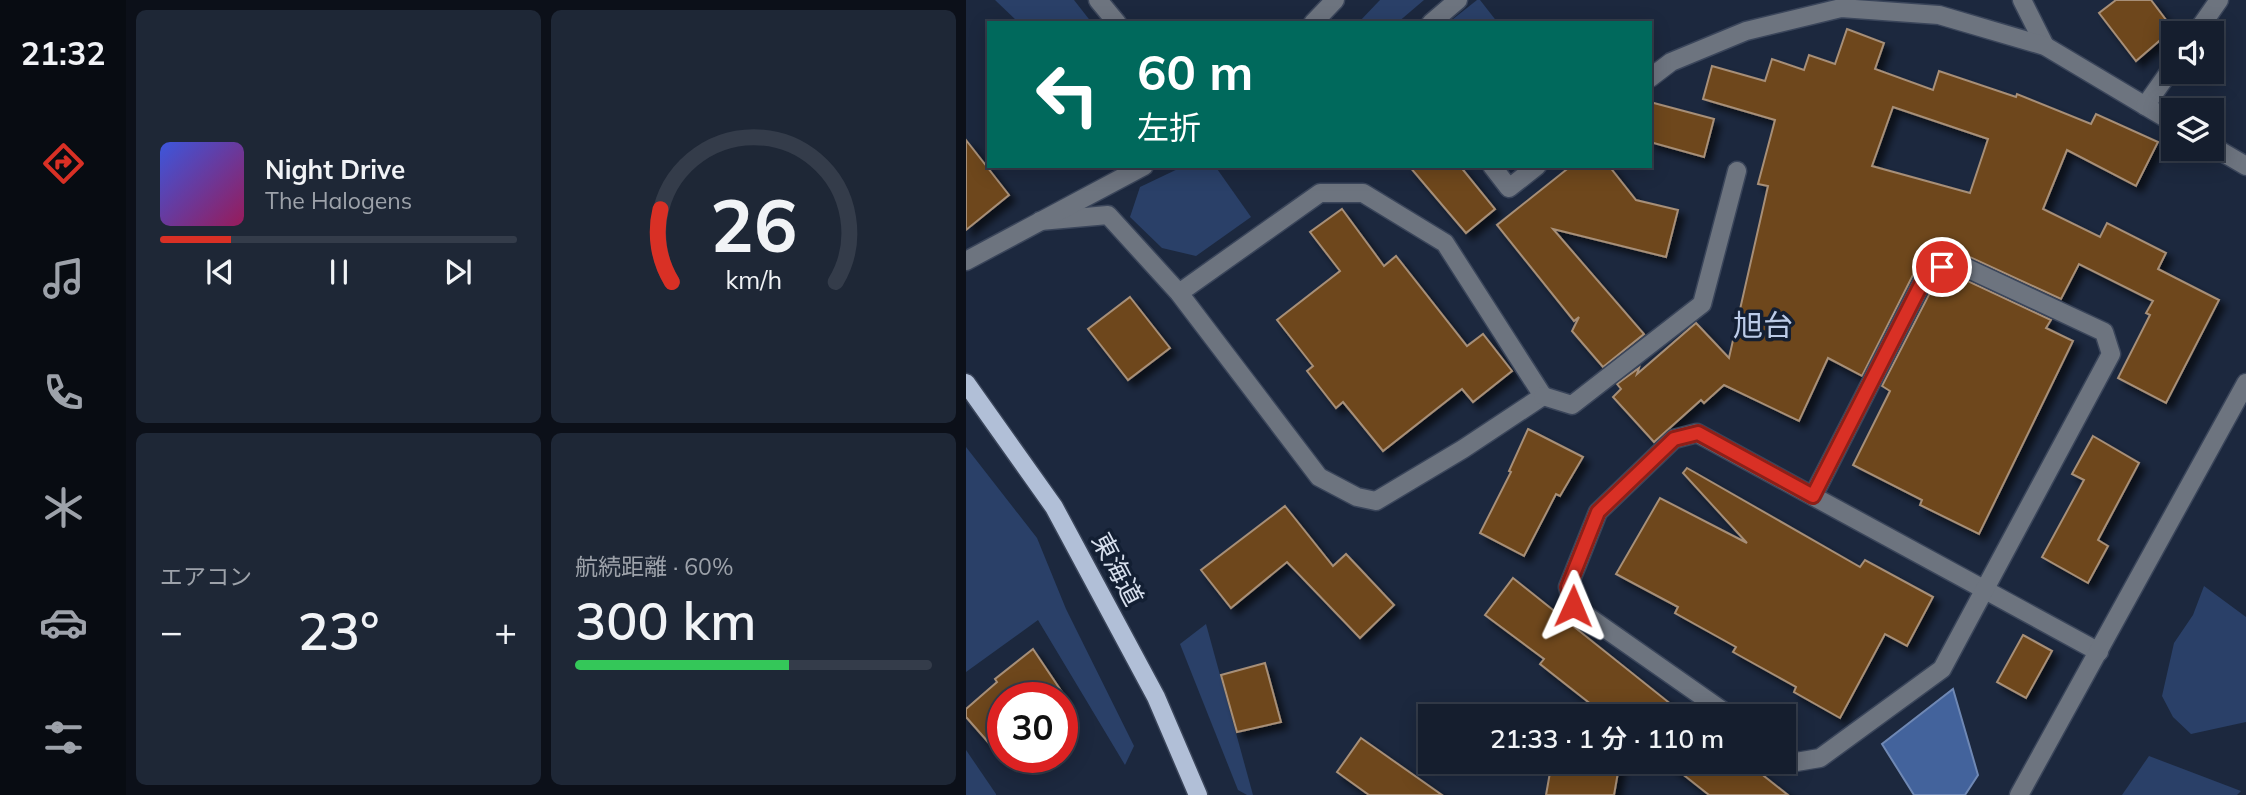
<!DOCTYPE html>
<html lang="ja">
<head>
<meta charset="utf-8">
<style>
  body { margin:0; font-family:Mulish,"Noto Sans JP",sans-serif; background:#1e2736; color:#f1f3f6; height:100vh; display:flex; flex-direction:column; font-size:26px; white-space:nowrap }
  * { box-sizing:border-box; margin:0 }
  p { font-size:23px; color:#9da2aa }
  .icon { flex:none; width:38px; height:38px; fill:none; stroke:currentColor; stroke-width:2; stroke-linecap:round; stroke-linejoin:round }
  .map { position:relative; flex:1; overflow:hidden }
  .side { display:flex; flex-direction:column; gap:10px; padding:10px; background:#0c1019; width:840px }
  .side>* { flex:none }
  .top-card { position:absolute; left:21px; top:21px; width:665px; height:147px; border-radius:0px; box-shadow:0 4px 18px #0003,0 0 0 2px #343c4a; background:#00695c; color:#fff; overflow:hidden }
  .fabs { position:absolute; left:1195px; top:21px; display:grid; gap:14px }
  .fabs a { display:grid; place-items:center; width:63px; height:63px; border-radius:0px; background:#151e2e; box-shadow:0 4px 18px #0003,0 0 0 2px #343c4a; font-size:35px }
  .speed { position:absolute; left:21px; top:682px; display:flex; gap:14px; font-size:35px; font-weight:700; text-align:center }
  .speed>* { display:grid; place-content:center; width:91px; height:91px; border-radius:50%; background:#151e2e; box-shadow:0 4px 18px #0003,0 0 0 2px #343c4a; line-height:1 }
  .speed .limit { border:10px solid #d22; background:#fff; color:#111 }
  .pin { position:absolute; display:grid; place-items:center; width:60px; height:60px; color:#fff; margin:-30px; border:4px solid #fff; border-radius:50%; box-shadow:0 2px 7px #0007 }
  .me { position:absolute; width:77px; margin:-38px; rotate:1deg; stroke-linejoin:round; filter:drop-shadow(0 0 5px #0008) }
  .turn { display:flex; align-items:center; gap:24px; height:147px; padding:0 35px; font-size:32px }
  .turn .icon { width:91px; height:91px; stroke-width:2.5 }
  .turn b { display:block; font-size:49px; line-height:60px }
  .big { font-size:52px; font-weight:600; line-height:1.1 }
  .side .widget { flex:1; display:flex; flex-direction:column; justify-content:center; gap:10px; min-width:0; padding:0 24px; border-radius:10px; background:#1e2736 }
  .side .dial { align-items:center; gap:0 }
  .dial svg { height:182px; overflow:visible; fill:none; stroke:#343c4a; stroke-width:7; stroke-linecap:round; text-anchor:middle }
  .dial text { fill:#f1f3f6; stroke:none }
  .song { display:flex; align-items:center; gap:21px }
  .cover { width:84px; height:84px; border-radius:10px; background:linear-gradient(135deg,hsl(230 70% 55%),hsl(330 70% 35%)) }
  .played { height:7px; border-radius:4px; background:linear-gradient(90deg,#d93025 20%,#343c4a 20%) }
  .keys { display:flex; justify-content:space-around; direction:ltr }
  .heat { display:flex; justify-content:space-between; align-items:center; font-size:38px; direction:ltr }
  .charge { height:10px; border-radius:5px; background:linear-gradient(90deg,#34c759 60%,#343c4a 0) }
  .side .tiles { flex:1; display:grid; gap:10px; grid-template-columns:repeat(2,1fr) }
  .trip { position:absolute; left:452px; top:704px; width:378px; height:70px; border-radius:0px; background:#151e2e; box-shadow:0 4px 18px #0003,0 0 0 2px #343c4a; font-weight:600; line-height:70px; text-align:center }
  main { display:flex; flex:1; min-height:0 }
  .menu { display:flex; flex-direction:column; width:126px; justify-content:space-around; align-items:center; background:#080c12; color:#9da2aa }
  .menu .icon { width:49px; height:49px }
  .menu .active { color:#d93025 }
  .menu b { font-size:32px; color:#f1f3f6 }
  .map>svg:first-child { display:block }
  .green { fill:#2a4068 }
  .water { fill:#43639c; stroke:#6f88b4; stroke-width:2 }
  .building { fill:#6e471b; stroke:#a78f78; stroke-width:2; fill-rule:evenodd; filter:url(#shadow) }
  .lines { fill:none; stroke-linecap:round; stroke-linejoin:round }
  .minor-casing { stroke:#3a455a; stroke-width:21 }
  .major-casing { stroke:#3a455a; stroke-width:21 }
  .minor { stroke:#6d747f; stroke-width:18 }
  .major { stroke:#b1bfd7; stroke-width:18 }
  .route-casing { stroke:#8d1f18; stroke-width:18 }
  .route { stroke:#d93025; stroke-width:12 }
  .labels { text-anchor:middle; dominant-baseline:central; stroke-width:7; stroke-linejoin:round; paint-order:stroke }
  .street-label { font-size:26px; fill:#d7dfed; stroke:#131f33 }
  .quarter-label { font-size:30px; fill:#bccce8; stroke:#131f33 }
</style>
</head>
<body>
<main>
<nav class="menu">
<b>21:32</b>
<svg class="icon active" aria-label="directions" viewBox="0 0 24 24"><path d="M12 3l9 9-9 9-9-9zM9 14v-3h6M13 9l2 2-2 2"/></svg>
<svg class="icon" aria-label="music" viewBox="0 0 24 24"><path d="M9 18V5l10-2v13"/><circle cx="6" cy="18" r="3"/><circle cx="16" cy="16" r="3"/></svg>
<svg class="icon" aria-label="phone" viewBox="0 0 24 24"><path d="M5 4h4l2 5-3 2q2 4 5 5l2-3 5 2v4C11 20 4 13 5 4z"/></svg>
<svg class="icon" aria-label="climate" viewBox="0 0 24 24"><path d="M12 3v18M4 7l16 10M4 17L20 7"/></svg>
<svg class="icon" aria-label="car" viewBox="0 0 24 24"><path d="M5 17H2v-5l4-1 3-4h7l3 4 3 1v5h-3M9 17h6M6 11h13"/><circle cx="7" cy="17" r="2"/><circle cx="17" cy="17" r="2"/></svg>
<svg class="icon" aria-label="filters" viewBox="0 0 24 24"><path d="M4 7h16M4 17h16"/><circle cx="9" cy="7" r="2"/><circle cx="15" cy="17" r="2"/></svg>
</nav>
<section class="side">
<div class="tiles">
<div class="widget">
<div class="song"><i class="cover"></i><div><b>Night Drive</b><p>The Halogens</p></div></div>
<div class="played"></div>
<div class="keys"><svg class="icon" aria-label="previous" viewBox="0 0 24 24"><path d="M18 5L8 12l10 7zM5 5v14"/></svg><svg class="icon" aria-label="pause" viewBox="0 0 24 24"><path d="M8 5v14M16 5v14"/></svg><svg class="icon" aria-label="next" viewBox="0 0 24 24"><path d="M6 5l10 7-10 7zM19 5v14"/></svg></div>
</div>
<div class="widget dial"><svg viewBox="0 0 100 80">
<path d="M14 69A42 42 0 1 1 86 69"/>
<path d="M14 69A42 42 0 0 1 9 37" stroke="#d93025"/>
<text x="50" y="56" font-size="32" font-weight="700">26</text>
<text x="50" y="72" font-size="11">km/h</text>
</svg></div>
<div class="widget"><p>エアコン</p>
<div class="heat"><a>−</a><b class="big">23°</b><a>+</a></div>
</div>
<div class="widget"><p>航続距離 · 60%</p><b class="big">300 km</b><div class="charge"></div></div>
</div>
</section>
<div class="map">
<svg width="1280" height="795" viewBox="0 0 1280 795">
  <defs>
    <filter id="shadow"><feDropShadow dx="6" dy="6" stdDeviation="3.5" flood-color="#0009"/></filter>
  </defs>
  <rect width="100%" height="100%" fill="#1c283e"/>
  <!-- green -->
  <g class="green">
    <polygon points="29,0 108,0 126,23 53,23"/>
    <polygon points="414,0 458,0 431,23 392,23"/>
    <polygon points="511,0 514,0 532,23 482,23"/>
    <polygon points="218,166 249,166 285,217 230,256 196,248 164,217 174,187"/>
    <polygon points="0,447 71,538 100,609 168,746 159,765 72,620 0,672"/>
    <polygon points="1238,586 1280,617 1280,722 1225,734 1207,717 1196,696 1208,643 1227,615"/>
    <polygon points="240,624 287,795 281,795 272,790 214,644"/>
    <polygon points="0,750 30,794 30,795 0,795"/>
    <polygon points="1183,756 1275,791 1271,795 1156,795"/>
  </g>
  <!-- water -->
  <polygon class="water" points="987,689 1012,775 999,795 948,795 916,744"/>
  <!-- building -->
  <g class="building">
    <polygon points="1150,0 1185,0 1207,29 1170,61 1133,13"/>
    <path d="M881 29 918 43 909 69 967 90 973 71 1050 97 1051 94 1125 124 1130 114 1192 142 1170 186 1101 150 1077 209 1134 237 1141 223 1200 253 1192 269 1253 300 1200 403 1152 378 1184 315 1180 313 1187 301 1113 264 1095 299 995 253 988 252 959 260 952 265 896 376 862 358 833 421 758 385 738 403 735 400 688 442 647 397 655 389 651 384 673 368 671 374 730 323 763 358 802 186 792 184 809 120 737 99 746 66 799 81 806 59 838 70 843 55 869 64ZM927 107 1022 139 1004 193 906 166Z"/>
    <polygon points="684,102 748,119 738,157 684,142"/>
    <polygon points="0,140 43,195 0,230"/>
    <polygon points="443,166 494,166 529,209 500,233"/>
    <polygon points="605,166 643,166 670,200 712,210 700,257 587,229 678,334 637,367 606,331 613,317 608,321 531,225"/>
    <polygon points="376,209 418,266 430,256 501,346 517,334 546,371 507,402 496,389 417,451 377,402 370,408 341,371 347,366 311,320 374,271 344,232"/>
    <polygon points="989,275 1085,320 1080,328 1107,341 1013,534 954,505 956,500 887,465 924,391 916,386 970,281"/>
    <polygon points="164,297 204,348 162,380 122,329"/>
    <polygon points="562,429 617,457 594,496 590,494 558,556 514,533 545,472 543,471"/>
    <polygon points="1127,436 1173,463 1132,540 1142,546 1122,583 1076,557 1118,480 1106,474"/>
    <polygon points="721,468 894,567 899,560 967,597 941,646 919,634 874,718 828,692 830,687 767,652 770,647 709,613 712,607 650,574 694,498 781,543 717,473"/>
    <polygon points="319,506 367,566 380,554 428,605 394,638 321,562 265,608 235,570"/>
    <polygon points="547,578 716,713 715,716 640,716 574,664 578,659 519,615"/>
    <polygon points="1057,635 1086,651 1060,698 1031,682"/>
    <polygon points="67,649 100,698 37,698 37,759 0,717 0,709 31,682 29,679"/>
    <polygon points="299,663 315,722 271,732 255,675"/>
    <polygon points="395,738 476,795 403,795 371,772"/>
    <polygon points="586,761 654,761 648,795 580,795"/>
    <polygon points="700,761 779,761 822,795 743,795"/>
  </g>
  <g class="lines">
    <defs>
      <g id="minor">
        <polyline points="132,0 151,23"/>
        <polyline points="1056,0 1079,46"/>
        <polyline points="347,23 369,0"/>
        <polyline points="465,23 492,0"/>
        <polyline points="1230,33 1253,0"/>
        <polyline points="684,78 705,62 780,31 875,8 973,15 1079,46 1208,123"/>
        <polyline points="1179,106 1208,65"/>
        <polyline points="1246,146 1280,166"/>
        <polyline points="526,166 543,188 571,166"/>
        <polyline points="74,221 142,215 213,293 353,477 391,497 410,501 497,449 577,396 479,243 397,193 354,193 213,293"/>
        <polyline points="0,261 178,166"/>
        <polyline points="577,396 606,405 736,304 771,171"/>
        <polyline points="764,716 607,606 602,587 632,512 708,439 731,433 1133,652"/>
        <polyline points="817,753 830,762 854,758 976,669 1145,354 1138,332 990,263 962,271 847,496"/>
        <polyline points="1053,795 1280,383"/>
      </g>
      <polyline id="major" points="0,383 88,507 190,697 232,795"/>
    </defs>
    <!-- minor casing -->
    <use href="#minor" class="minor-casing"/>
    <!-- major casing -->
    <use href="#major" class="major-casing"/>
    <!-- minor -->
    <use href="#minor" class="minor"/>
    <!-- major -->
    <use href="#major" class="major"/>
  </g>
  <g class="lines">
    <defs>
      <polyline id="route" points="607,606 602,587 632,512 708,439 732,433 847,496 962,271 976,267"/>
    </defs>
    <!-- route casing -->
    <use href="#route" class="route-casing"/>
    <!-- route -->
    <use href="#route" class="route"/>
  </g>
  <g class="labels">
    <!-- street labels -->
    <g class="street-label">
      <text transform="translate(152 569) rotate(62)">東海道</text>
    </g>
    <!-- quarter labels -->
    <g class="quarter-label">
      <text x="797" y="325">旭台</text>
    </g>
  </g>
</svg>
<div class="fabs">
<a><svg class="icon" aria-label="sound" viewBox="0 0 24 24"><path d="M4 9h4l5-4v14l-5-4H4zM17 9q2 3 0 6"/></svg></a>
<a><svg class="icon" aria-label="layers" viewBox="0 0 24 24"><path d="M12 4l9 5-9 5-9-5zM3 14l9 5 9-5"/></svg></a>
</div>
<div class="speed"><div class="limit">30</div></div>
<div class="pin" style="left:976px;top:267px;background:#d93025"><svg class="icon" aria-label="arrive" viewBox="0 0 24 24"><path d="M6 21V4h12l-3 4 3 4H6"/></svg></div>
<svg class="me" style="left:607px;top:606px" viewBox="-20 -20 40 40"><path d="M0-17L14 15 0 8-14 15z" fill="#d93025" stroke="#fff" stroke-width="4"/></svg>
<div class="trip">21:33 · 1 分 · 110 m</div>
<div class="top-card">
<div class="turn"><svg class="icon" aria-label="left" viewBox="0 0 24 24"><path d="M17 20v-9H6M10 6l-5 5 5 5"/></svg><div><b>60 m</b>左折</div></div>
</div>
</div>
</main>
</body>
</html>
